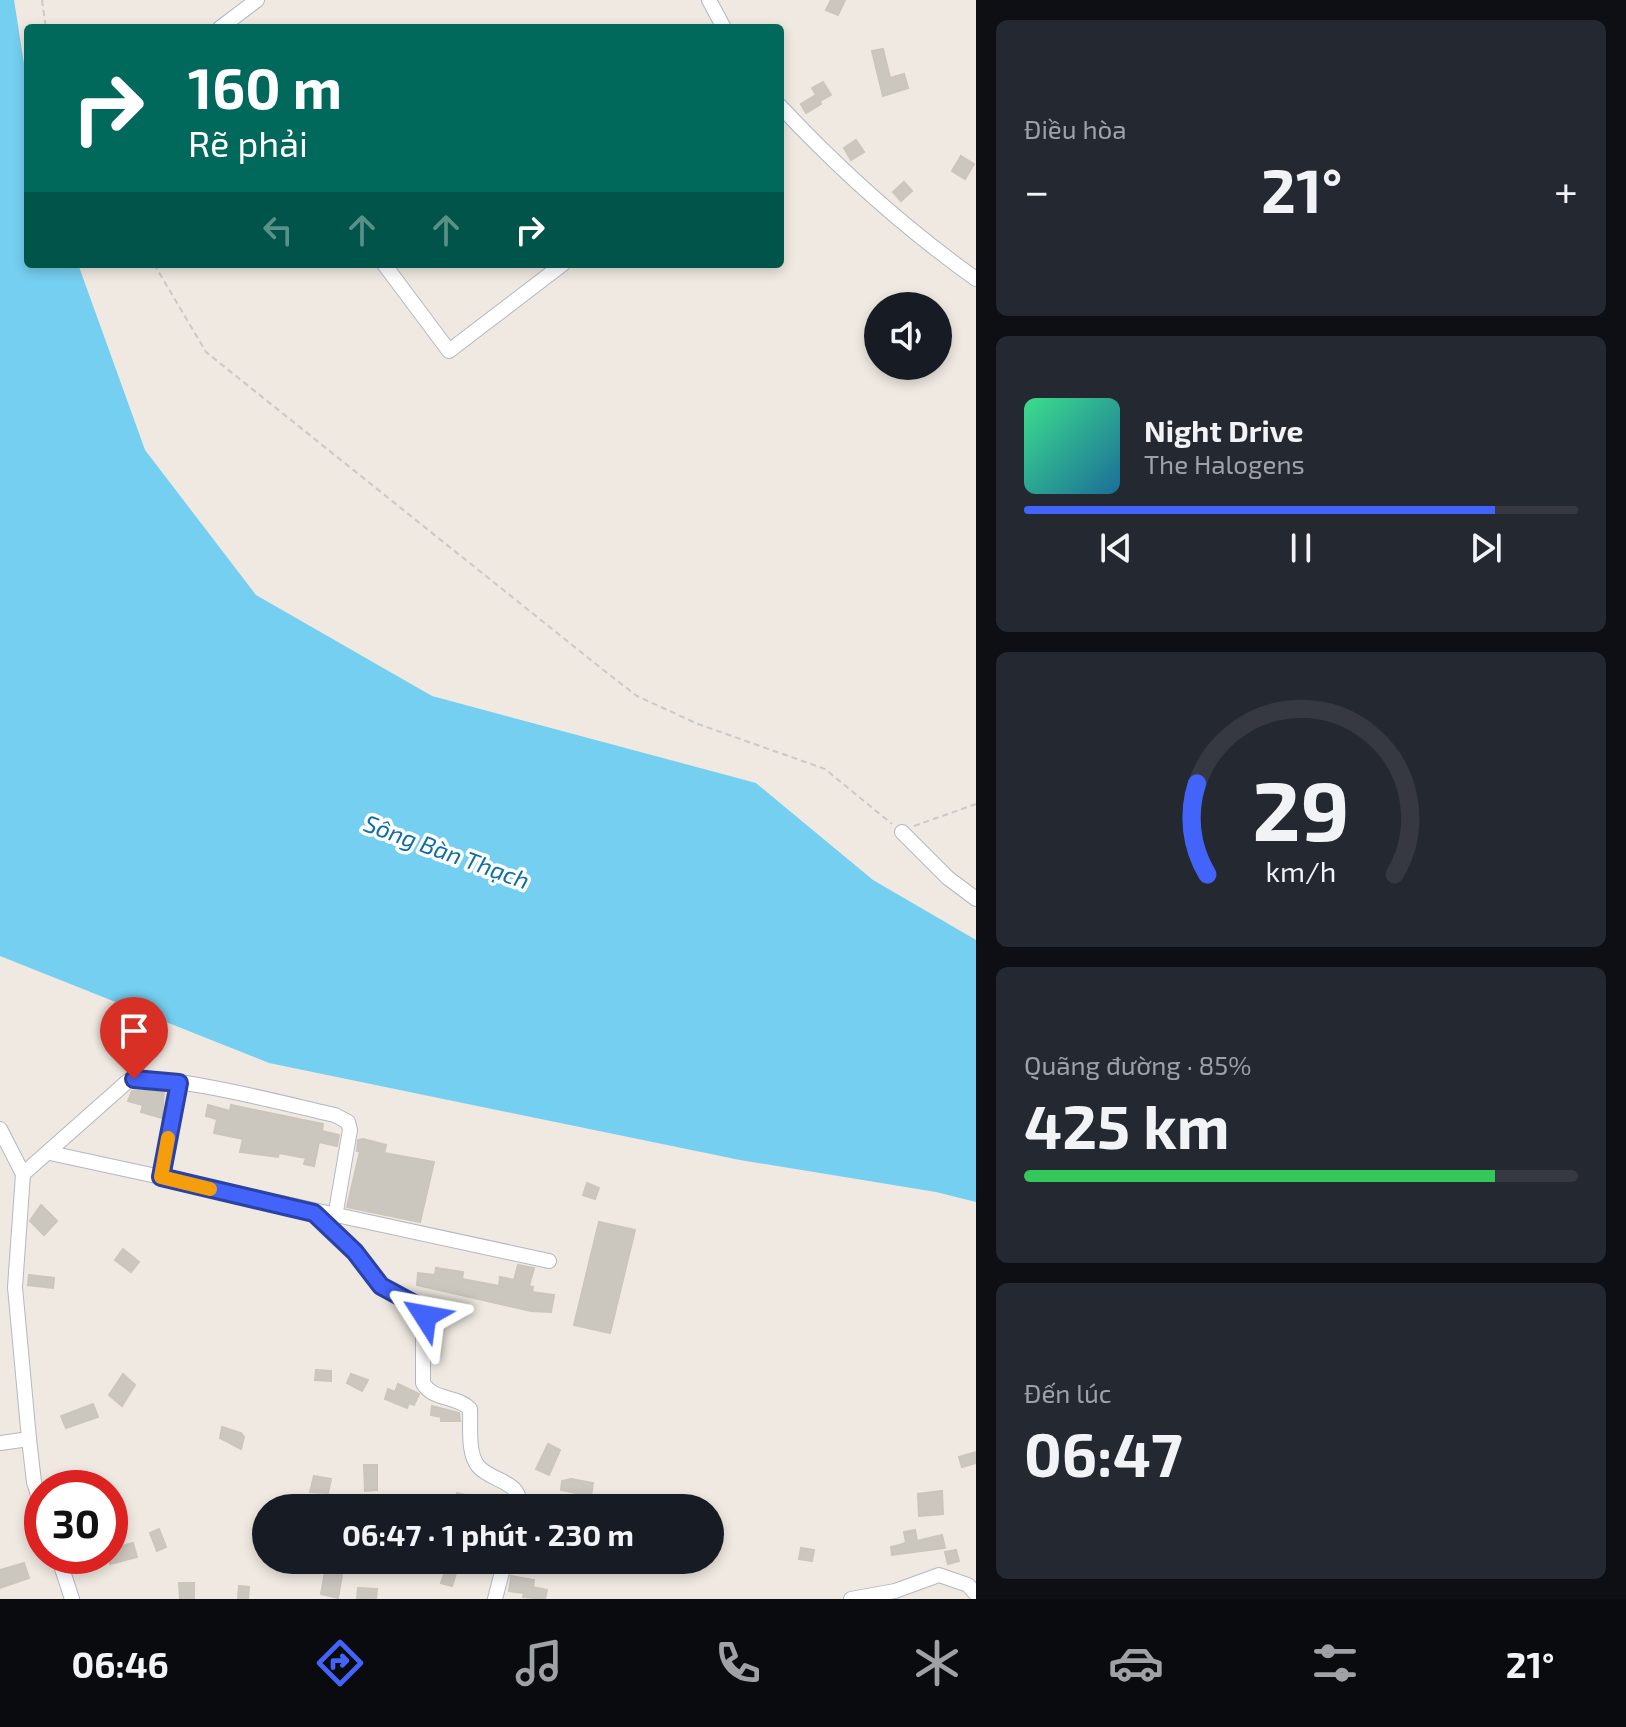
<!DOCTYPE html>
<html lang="vi">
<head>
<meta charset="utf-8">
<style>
  body { margin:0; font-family:"Exo 2",sans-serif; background:#242831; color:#f1f3f6; height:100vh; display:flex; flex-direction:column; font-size:30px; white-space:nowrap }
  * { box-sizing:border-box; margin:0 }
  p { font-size:26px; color:#9ea1a6 }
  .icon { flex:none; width:44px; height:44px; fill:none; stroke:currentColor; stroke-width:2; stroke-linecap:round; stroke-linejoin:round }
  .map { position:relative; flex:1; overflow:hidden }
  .sheet { display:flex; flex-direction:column; gap:20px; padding:20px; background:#0d0f14; width:650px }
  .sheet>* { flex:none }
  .top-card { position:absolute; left:24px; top:24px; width:760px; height:244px; border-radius:8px; box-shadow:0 4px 12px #0003; background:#00695c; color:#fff; overflow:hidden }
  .fabs { position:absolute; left:864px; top:292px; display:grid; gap:16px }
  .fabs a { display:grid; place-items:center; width:88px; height:88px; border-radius:50%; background:#171b24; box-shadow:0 4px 12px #0003; font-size:40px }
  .speed { position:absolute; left:24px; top:1470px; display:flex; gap:16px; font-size:40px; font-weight:700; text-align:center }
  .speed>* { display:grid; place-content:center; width:104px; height:104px; border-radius:50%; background:#171b24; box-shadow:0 4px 12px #0003; line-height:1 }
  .speed .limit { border:12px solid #d22; background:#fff; color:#111 }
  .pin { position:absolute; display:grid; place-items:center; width:68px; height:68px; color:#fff; margin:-82px -34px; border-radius:50% 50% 50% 0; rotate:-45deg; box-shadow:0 0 8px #0007 }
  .pin .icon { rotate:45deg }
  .me { position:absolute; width:88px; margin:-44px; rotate:304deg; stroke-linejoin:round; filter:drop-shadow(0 0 6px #0008) }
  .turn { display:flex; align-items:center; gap:28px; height:168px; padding:0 32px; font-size:36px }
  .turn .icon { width:104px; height:104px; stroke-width:2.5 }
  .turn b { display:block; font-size:56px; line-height:68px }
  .lanes { display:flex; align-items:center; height:76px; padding:0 32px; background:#0003; justify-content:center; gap:40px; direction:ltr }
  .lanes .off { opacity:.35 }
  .big { font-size:60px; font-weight:700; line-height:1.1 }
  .sheet .tile { flex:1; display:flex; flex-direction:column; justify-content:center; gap:12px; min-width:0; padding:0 28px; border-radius:12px; background:#242831 }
  .sheet .dial { align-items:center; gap:0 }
  .dial svg { height:208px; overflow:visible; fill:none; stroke:#363941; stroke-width:7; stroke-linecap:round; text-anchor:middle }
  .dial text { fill:#f1f3f6; stroke:none }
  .song { display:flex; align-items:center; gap:24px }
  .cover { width:96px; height:96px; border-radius:12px; background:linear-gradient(135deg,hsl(150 70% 55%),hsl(200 70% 35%)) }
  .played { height:8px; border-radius:4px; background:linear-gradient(90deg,#4264fb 85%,#363941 85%) }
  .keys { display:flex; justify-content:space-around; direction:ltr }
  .heat { display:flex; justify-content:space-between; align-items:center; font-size:44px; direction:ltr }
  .charge { height:12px; border-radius:6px; background:linear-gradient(90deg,#34c759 85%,#363941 0) }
  .trip { position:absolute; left:252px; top:1494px; width:472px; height:80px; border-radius:40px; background:#171b24; box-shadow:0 4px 12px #0003; font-weight:700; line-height:80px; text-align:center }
  .tabs { display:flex; height:128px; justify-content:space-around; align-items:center; background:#090b0e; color:#9ea1a6 }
  .tabs .icon { width:56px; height:56px }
  .tabs .selected { color:#4264fb }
  .tabs b { font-size:36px; color:#f1f3f6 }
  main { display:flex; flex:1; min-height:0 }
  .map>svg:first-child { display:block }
  .water { fill:#75cff0 }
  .building { fill:#cbc7bf; stroke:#cbc5ba; stroke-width:2 }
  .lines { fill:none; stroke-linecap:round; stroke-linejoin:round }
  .street-casing { stroke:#b4b7c1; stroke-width:16 }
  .path { stroke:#c9c9c9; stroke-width:2; stroke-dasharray:6 4; stroke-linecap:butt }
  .street { stroke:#fff; stroke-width:14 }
  .route-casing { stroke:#2b41a3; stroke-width:20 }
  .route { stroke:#4264fb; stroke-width:14 }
  .slow { stroke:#f59e0b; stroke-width:14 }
  .labels { text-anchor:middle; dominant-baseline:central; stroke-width:7; stroke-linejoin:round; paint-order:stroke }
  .water-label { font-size:24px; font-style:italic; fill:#0d6fa3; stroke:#fff }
</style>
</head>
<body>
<main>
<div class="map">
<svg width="976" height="1599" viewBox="0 0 976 1599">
  <rect width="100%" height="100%" fill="#efe9e1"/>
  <!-- water -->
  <polygon class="water" points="0,0 14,0 28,89 28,264 78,264 145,450 256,595 432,696 756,783 873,880 976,940 976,1202 936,1192 740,1160 269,1063 0,956"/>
  <!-- building -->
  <g class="building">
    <polygon points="831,0 845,0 838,15 826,10"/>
    <polygon points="883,49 890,78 904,74 908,88 883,96 872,51"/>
    <polygon points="823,82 831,95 820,101 812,88"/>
    <polygon points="816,95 821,104 806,113 801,104"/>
    <polygon points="856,140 864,152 851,160 844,148"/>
    <polygon points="961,156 974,164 965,179 952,171"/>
    <polygon points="904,182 912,191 901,201 893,192"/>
    <polygon points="132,1091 164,1091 162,1118 141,1112 143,1105 128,1101"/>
    <polygon points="208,1105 230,1111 231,1105 323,1124 322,1131 339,1135 337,1146 319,1142 314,1166 304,1164 306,1158 279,1153 278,1157 240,1152 243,1139 214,1133 217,1119 206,1116"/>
    <polygon points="363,1139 386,1145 384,1153 434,1162 420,1222 347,1207 360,1151 357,1151 358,1140"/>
    <polygon points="587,1183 599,1188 595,1199 583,1195"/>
    <polygon points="41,1205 57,1221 44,1235 30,1221"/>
    <polygon points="599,1222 635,1230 610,1333 574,1325"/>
    <polygon points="123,1249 139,1262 131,1272 115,1260"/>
    <polygon points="518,1265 534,1268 529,1286 533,1287 532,1292 554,1295 551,1312 531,1311 417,1285 418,1273 435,1275 436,1268 463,1272 462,1279 499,1286 500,1277 514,1280"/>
    <polygon points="29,1275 54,1278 53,1288 28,1285"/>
    <polygon points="316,1370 331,1371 331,1381 315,1380"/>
    <polygon points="123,1374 135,1385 122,1406 109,1395"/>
    <polygon points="351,1374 368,1380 362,1391 347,1383"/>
    <polygon points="398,1384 419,1394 414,1405 409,1403 407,1408 385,1399 388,1389 395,1392"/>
    <polygon points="93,1404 98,1417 66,1428 61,1416"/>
    <polygon points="432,1406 459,1413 460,1421 441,1421 441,1417 431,1415"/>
    <polygon points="222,1427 241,1433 244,1437 241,1449 220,1438"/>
    <polygon points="548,1444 560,1450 549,1475 536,1469"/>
    <polygon points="976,1452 976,1463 962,1467 959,1457"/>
    <polygon points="364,1465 377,1465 377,1490 365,1491"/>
    <polygon points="314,1476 331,1479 328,1493 310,1492"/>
    <polygon points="571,1479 593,1483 591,1496 561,1490 562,1481"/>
    <polygon points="942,1491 943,1514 919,1516 918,1494"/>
    <polygon points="457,1493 470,1496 467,1508 454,1508"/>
    <polygon points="159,1529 166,1547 157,1551 150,1533"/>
    <polygon points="915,1530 917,1541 942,1535 945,1548 892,1555 891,1547 903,1544 906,1542 904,1532"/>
    <polygon points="133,1543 137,1557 110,1564 110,1549"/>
    <polygon points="801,1548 814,1550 812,1561 799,1559"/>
    <polygon points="956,1550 959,1561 948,1564 945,1552"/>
    <polygon points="303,1560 316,1560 314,1571 301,1569"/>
    <polygon points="449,1560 460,1560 452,1586 441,1583"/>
    <polygon points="24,1563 29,1578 0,1588 0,1570"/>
    <polygon points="325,1572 342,1575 338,1598 321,1594"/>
    <polygon points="511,1576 534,1580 533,1587 547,1590 545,1599 523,1597 524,1593 509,1591"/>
    <polygon points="179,1583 194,1583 194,1599 180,1599"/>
    <polygon points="239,1586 249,1587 248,1599 238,1599"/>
    <polygon points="358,1588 377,1589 376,1599 357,1599"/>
  </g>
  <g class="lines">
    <defs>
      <g id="street">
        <polyline points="709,0 724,28"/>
        <polyline points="220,28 257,0"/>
        <path d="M780 106C841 171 903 227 976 279"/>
        <polyline points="384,264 449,351 563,264"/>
        <polyline points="902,832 948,878 976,899"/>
        <polyline points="0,1129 23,1174 15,1287 29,1439 34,1482 42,1507"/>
        <polyline points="50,1153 549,1261"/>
        <path d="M23 1174 128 1081C163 1071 293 1106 335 1115L348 1122 350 1130 335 1217"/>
        <polyline points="161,1177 179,1083"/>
        <path d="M314 1213 355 1252 381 1286 423 1310V1383C433 1401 457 1395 470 1409 471 1426 467 1452 478 1466 491 1482 525 1481 518 1508"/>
        <polyline points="0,1443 29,1439"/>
        <polyline points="58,1556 72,1599"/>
        <polyline points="495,1599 505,1560"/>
        <polyline points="851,1599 895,1591 939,1575 968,1585 976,1594"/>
      </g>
    </defs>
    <!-- street casing -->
    <use href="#street" class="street-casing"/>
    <!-- path -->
    <g class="path">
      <polyline points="42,0 46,28"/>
      <polyline points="154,264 206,352 602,669 637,696 698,724 825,769 892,824"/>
      <polyline points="914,826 976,804"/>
    </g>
    <!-- street -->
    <use href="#street" class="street"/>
  </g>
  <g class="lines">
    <defs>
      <polyline id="route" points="134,1079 179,1083 161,1177 314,1213 355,1252 381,1286 418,1306 425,1316"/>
    </defs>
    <!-- route casing -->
    <use href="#route" class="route-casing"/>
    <!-- route -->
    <use href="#route" class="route"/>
    <!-- slow -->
    <polyline class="slow" points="168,1138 161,1177 210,1189"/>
  </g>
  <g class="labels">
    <!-- water labels -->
    <g class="water-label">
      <text transform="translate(447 851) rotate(20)">Sông Bàn Thạch</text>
    </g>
  </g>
</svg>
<div class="fabs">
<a><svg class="icon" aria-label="sound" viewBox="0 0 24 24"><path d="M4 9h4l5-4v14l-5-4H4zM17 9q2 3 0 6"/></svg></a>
</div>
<div class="speed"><div class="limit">30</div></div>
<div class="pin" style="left:134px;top:1079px;background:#d93025"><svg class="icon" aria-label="arrive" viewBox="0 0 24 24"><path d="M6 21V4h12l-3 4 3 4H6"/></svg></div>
<svg class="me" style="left:425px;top:1316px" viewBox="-20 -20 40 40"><path d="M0-17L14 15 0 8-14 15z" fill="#4264fb" stroke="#fff" stroke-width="4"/></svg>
<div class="trip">06:47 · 1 phút · 230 m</div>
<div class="top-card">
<div class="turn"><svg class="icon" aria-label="right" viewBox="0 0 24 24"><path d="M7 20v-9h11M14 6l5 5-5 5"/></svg><div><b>160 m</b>Rẽ phải</div></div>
<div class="lanes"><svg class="icon off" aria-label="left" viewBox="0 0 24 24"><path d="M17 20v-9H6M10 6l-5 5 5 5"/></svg><svg class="icon off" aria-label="ahead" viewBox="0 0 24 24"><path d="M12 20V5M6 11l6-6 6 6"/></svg><svg class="icon off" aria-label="ahead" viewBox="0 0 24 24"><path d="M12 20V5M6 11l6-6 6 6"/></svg><svg class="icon" aria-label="right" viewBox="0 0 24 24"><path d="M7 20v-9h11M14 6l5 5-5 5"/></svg></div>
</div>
</div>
<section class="sheet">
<div class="tile"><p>Điều hòa</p>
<div class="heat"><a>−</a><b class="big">21°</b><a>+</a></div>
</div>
<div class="tile">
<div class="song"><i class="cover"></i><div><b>Night Drive</b><p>The Halogens</p></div></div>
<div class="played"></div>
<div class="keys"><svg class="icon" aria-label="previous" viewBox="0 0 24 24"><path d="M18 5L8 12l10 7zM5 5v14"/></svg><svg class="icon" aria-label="pause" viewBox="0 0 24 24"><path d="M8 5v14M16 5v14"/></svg><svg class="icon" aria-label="next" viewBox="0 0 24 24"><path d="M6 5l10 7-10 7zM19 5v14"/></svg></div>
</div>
<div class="tile dial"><svg viewBox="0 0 100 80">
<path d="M14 69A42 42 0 1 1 86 69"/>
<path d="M14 69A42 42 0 0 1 10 34" stroke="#4264fb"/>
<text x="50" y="56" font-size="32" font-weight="700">29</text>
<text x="50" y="72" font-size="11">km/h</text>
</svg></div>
<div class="tile"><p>Quãng đường · 85%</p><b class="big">425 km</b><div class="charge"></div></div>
<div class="tile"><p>Đến lúc</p><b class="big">06:47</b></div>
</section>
</main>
<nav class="tabs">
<b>06:46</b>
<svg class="icon selected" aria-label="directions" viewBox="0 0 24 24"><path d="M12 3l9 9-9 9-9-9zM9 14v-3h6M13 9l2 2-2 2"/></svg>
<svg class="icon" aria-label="music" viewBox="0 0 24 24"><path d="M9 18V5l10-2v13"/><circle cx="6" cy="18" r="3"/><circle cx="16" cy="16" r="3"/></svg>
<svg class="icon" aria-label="phone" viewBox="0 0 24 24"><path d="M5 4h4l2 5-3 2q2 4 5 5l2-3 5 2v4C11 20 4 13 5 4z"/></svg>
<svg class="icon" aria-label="climate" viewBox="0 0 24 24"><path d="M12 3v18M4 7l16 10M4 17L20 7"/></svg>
<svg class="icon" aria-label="car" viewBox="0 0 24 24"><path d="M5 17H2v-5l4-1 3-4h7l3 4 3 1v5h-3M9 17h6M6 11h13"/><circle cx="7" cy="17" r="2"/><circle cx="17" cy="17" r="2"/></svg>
<svg class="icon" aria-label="filters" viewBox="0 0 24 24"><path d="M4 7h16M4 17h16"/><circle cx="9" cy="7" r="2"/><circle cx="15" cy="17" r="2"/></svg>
<b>21°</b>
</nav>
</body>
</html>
